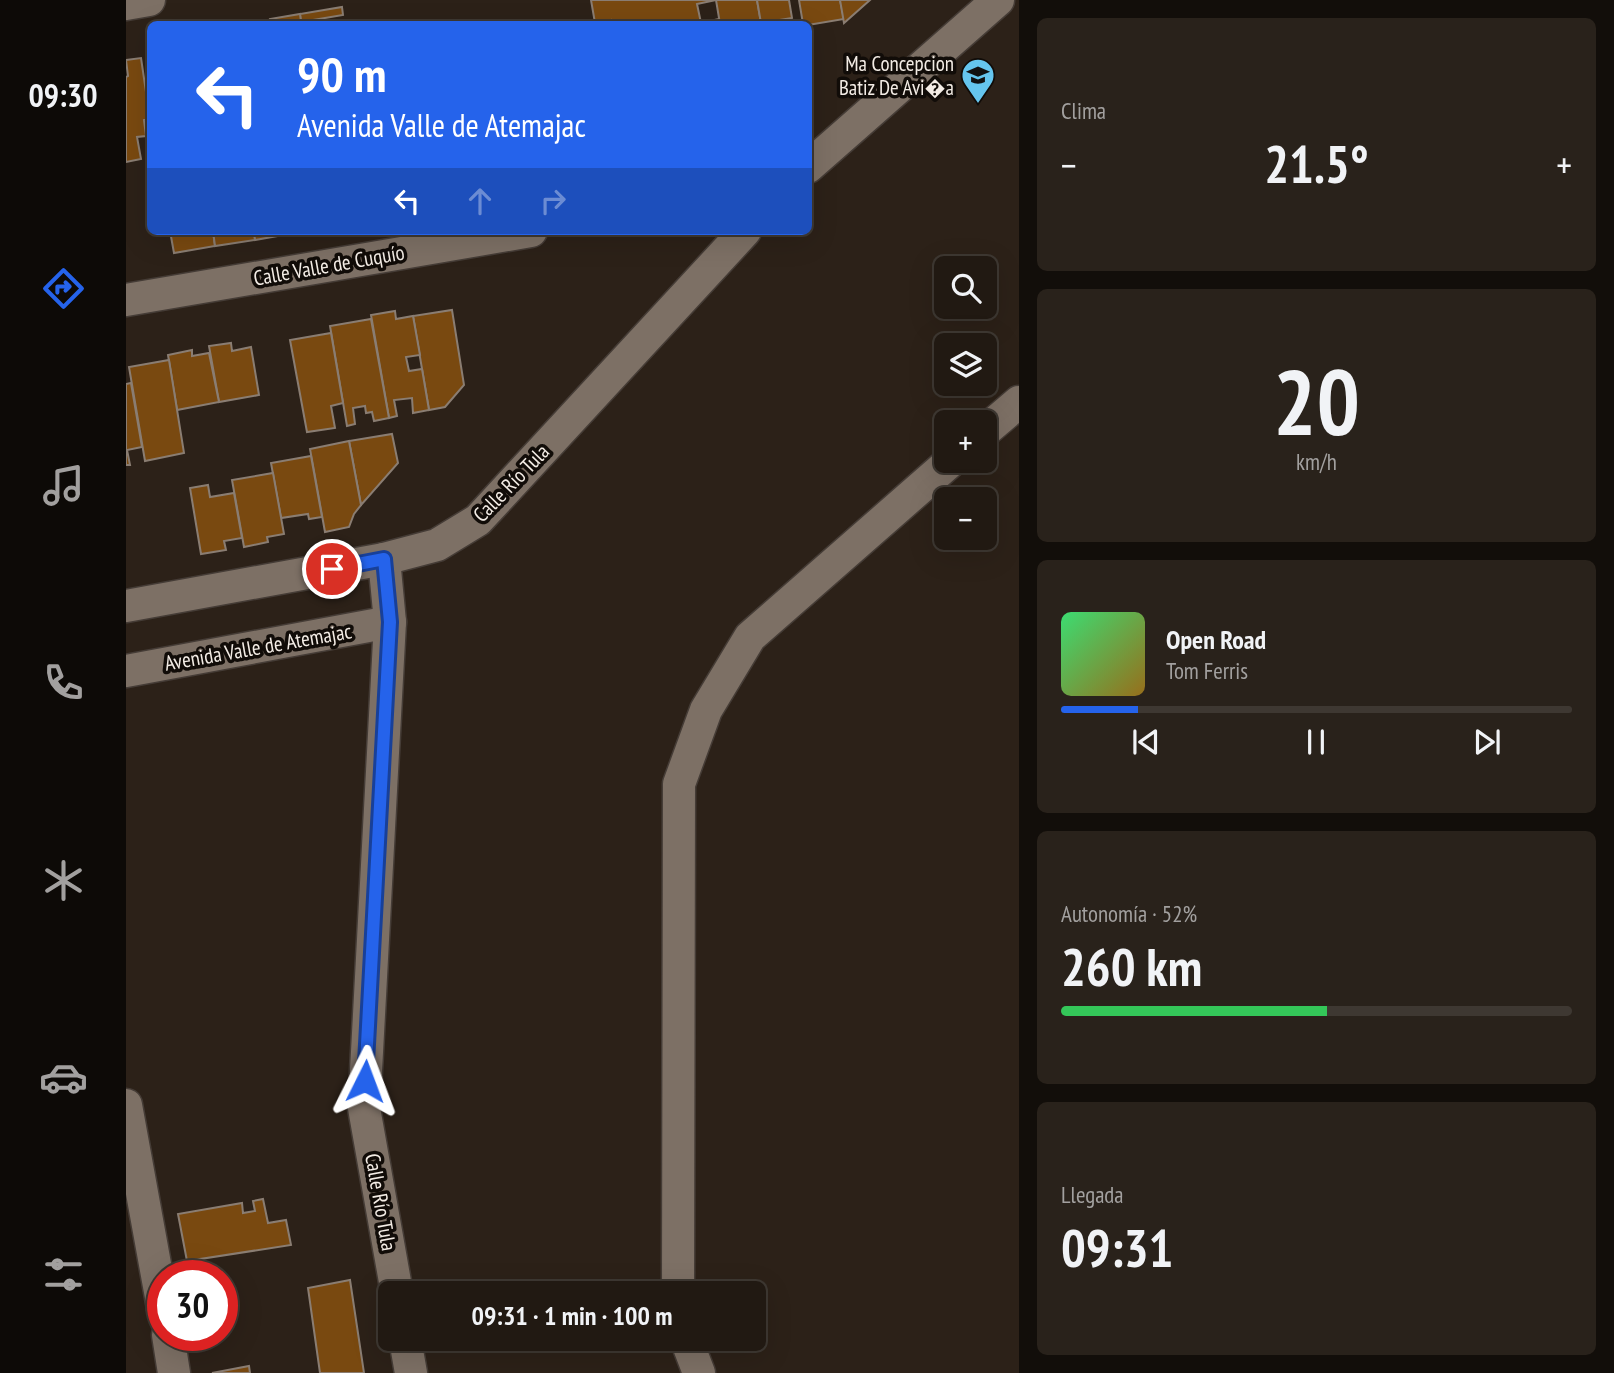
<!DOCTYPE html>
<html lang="es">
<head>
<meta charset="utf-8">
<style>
  body { margin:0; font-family:"PT Sans Narrow",sans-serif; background:#29221b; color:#f1f3f6; height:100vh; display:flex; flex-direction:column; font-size:26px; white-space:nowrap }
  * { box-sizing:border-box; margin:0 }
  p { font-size:23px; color:#a2a09f }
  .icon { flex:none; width:38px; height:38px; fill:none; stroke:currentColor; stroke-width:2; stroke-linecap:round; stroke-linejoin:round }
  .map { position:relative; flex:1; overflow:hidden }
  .panel { display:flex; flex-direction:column; gap:18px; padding:18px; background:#120e0a; width:595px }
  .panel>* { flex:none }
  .guide { position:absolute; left:21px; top:21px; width:665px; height:214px; border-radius:10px; box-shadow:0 7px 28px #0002,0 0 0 2px #3e3832; background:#2563eb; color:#fff; overflow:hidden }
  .buttons { position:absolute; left:808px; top:256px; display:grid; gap:14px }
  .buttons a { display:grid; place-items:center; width:63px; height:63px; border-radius:10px; background:#211912; box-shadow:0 7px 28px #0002,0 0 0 2px #3e3832; font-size:35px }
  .speed { position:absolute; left:21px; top:1260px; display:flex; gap:14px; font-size:35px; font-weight:700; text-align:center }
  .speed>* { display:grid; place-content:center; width:91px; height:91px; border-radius:50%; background:#211912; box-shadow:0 7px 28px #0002,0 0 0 2px #3e3832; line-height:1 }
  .speed .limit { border:10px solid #d22; background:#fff; color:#111 }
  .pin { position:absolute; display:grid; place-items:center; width:60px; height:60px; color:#fff; margin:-30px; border:4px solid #fff; border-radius:50%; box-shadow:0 2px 7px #0007 }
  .me { position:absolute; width:77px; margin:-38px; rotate:3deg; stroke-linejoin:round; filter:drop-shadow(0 0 5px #0008) }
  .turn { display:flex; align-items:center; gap:24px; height:147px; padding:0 35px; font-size:32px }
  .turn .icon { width:91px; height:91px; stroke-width:2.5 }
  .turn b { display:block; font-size:49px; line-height:60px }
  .lanes { display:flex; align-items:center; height:66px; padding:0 35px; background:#0003; justify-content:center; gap:35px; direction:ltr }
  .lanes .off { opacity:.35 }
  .big { font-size:52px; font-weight:800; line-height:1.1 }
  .panel .card { flex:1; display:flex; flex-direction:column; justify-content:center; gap:10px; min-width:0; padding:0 24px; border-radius:10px; background:#29221b }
  .panel .dial { align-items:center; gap:0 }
  .dial b { font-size:91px; line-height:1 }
  .song { display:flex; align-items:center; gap:21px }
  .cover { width:84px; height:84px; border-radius:10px; background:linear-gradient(135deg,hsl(140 70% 55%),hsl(40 70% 35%)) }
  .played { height:7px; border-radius:4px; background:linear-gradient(90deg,#2563eb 15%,#3e3832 15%) }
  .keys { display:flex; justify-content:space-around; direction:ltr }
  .heat { display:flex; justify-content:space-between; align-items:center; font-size:38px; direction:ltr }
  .charge { height:10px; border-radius:5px; background:linear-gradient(90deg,#34c759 52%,#3e3832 0) }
  .trip { position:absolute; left:252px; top:1281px; width:388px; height:70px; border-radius:10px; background:#211912; box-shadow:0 7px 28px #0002,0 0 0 2px #3e3832; font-weight:800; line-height:70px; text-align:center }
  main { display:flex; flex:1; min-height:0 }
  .tabs { display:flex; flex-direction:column; width:126px; justify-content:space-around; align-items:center; background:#0d0a07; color:#a2a09f }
  .tabs .icon { width:49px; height:49px }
  .tabs .selected { color:#2563eb }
  .tabs b { font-size:32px; color:#f1f3f6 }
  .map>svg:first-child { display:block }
  .building { fill:#794910; stroke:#8a7d72; stroke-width:2 }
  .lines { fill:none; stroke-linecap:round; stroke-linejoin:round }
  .minor-casing { stroke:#453c36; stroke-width:35 }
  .minor { stroke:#7d7065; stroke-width:32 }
  .route-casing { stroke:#184099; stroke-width:18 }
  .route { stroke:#2563eb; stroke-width:12 }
  .labels { text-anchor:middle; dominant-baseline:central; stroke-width:7; stroke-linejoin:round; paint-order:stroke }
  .poi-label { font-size:21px; fill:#f3ece5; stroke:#110c08; text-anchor:end }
  .street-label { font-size:21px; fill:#f3ece5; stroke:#110c08 }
</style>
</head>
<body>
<main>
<nav class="tabs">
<b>09:30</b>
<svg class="icon selected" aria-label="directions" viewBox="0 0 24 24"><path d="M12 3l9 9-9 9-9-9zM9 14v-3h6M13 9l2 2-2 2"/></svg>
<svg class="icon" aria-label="music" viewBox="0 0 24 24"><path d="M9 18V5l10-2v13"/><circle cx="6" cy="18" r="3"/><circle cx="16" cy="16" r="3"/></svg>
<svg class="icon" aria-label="phone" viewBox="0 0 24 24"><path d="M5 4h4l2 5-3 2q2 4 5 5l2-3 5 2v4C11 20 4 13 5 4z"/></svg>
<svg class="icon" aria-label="climate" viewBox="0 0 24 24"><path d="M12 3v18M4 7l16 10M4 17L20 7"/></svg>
<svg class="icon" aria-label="car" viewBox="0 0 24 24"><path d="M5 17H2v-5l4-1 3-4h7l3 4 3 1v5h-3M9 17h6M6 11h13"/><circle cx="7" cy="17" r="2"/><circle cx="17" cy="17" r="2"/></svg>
<svg class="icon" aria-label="filters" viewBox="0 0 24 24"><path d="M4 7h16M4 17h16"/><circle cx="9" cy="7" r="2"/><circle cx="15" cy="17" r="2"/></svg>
</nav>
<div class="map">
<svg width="893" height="1373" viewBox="0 0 893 1373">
  <rect width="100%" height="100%" fill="#2c2118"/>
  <!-- building -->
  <g class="building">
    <polygon points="465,0 590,0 571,4 575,23 593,19 594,24 486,24 485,20 469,23"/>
    <polygon points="590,0 631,0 635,23 594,24"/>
    <polygon points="631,0 663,0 666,18 635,23"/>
    <polygon points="673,0 714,0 718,19 682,25 677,24"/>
    <polygon points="714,0 744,0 718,23"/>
    <polygon points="216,7 217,15 175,22 174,14"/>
    <polygon points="174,14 175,22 163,24 145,24 144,19"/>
    <polygon points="15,58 24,119 18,120 20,136 11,137 15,159 0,162 0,77 2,76 0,60"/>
    <polygon points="44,231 87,231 89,246 48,253"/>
    <polygon points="87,231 128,231 129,240 89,246"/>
    <polygon points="128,231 169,231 169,233 129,240"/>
    <polygon points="326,310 338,385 319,407 303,410 287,316"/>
    <polygon points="269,311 270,319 287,316 294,355 280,357 283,371 296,369 303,410 287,413 286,398 268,400 271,416 263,418 245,315"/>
    <polygon points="245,319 263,418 248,421 246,412 240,413 239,406 227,408 229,424 221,426 204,326"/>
    <polygon points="205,333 217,403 205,406 209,428 181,432 164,340"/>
    <polygon points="105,343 106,351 125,347 133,395 93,402 83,346"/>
    <polygon points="66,350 66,356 83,353 93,402 51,410 42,355"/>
    <polygon points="43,360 58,453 19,461 3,367"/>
    <polygon points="5,383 16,447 1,450 4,465 0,465 0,384"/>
    <polygon points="266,434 272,463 235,505 223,441"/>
    <polygon points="223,441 235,505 228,514 223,527 199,532 184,449"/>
    <polygon points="185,456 196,517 183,519 182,514 155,518 145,463"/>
    <polygon points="147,473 158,534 141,537 142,542 118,547 106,480"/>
    <polygon points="82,485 84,497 108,493 116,538 98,541 100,550 75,554 64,488"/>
    <polygon points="137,1199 142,1223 160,1220 165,1245 61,1261 52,1214 116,1203 117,1213 129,1211 127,1201"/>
    <polygon points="224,1280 238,1373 194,1373 182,1288"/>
    <polygon points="123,1366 124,1373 86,1373"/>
  </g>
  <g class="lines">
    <defs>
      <g id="minor">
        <polyline points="0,4 23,0"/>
        <polyline points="682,167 872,0"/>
        <polyline points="0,300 405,231"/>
        <polyline points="859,431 893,402"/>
        <polyline points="258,559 264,622 238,1108 271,1293"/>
        <polyline points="0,606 258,559 311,545 352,520 619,231"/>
        <polyline points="0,671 264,622"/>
        <polyline points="0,1105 37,1308"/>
        <polyline points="552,1293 553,784 580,710 624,637 826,460"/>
        <polyline points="42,1335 48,1373"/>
        <polyline points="279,1339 285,1373"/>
        <polyline points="560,1339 573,1373"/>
      </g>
    </defs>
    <!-- minor casing -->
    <use href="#minor" class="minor-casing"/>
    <!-- minor -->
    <use href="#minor" class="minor"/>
  </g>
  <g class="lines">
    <defs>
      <polyline id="route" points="206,569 258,559 264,622 239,1081"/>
    </defs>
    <!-- route casing -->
    <use href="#route" class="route-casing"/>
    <!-- route -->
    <use href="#route" class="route"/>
  </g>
  <!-- icons -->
  <defs>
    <symbol id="school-pin" viewBox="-11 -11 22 30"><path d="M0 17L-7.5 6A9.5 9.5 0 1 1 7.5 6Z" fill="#65c5ee" stroke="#110c08"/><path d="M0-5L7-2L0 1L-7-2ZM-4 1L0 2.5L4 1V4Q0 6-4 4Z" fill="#111"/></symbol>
  </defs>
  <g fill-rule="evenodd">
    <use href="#school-pin" x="833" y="56" width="38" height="52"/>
  </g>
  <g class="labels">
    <!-- poi labels -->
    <g class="poi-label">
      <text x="828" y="63">Ma Concepcion<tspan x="828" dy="24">Batiz De Avi�a</tspan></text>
    </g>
    <!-- street labels -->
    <g class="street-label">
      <text transform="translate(203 265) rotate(-10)">Calle Valle de Cuquío</text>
      <text transform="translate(385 483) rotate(-46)">Calle Río Tula</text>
      <text transform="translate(132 647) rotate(-10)">Avenida Valle de Atemajac</text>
      <text transform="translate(255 1202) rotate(80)">Calle Río Tula</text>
    </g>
  </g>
</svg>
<div class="buttons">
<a><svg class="icon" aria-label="search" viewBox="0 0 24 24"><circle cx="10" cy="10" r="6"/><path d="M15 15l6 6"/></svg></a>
<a><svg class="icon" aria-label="layers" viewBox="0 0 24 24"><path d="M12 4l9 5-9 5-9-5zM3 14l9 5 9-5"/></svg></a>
<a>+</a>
<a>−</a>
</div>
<div class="speed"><div class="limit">30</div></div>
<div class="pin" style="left:206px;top:569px;background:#d93025"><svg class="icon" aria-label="arrive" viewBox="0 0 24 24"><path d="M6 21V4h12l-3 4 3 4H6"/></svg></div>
<svg class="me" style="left:239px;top:1081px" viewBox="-20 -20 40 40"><path d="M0-17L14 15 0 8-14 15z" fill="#2563eb" stroke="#fff" stroke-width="4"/></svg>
<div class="trip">09:31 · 1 min · 100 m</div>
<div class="guide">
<div class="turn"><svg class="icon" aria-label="left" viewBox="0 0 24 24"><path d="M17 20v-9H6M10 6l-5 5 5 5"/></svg><div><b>90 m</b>Avenida Valle de Atemajac</div></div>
<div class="lanes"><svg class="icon" aria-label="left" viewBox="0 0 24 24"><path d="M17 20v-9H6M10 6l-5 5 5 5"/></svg><svg class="icon off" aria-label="ahead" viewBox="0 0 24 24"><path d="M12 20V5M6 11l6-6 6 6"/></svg><svg class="icon off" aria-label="right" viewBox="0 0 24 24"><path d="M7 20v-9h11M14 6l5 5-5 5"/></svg></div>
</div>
</div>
<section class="panel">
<div class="card"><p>Clima</p>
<div class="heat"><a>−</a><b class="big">21.5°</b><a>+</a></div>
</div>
<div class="card dial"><b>20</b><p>km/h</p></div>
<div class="card">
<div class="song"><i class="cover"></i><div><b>Open Road</b><p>Tom Ferris</p></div></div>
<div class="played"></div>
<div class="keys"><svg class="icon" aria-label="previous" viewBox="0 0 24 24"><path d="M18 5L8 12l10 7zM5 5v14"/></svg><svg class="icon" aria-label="pause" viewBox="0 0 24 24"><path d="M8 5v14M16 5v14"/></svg><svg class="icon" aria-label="next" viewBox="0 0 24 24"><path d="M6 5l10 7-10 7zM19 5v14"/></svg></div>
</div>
<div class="card"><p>Autonomía · 52%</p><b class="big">260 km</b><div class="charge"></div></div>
<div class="card"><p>Llegada</p><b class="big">09:31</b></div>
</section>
</main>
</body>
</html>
